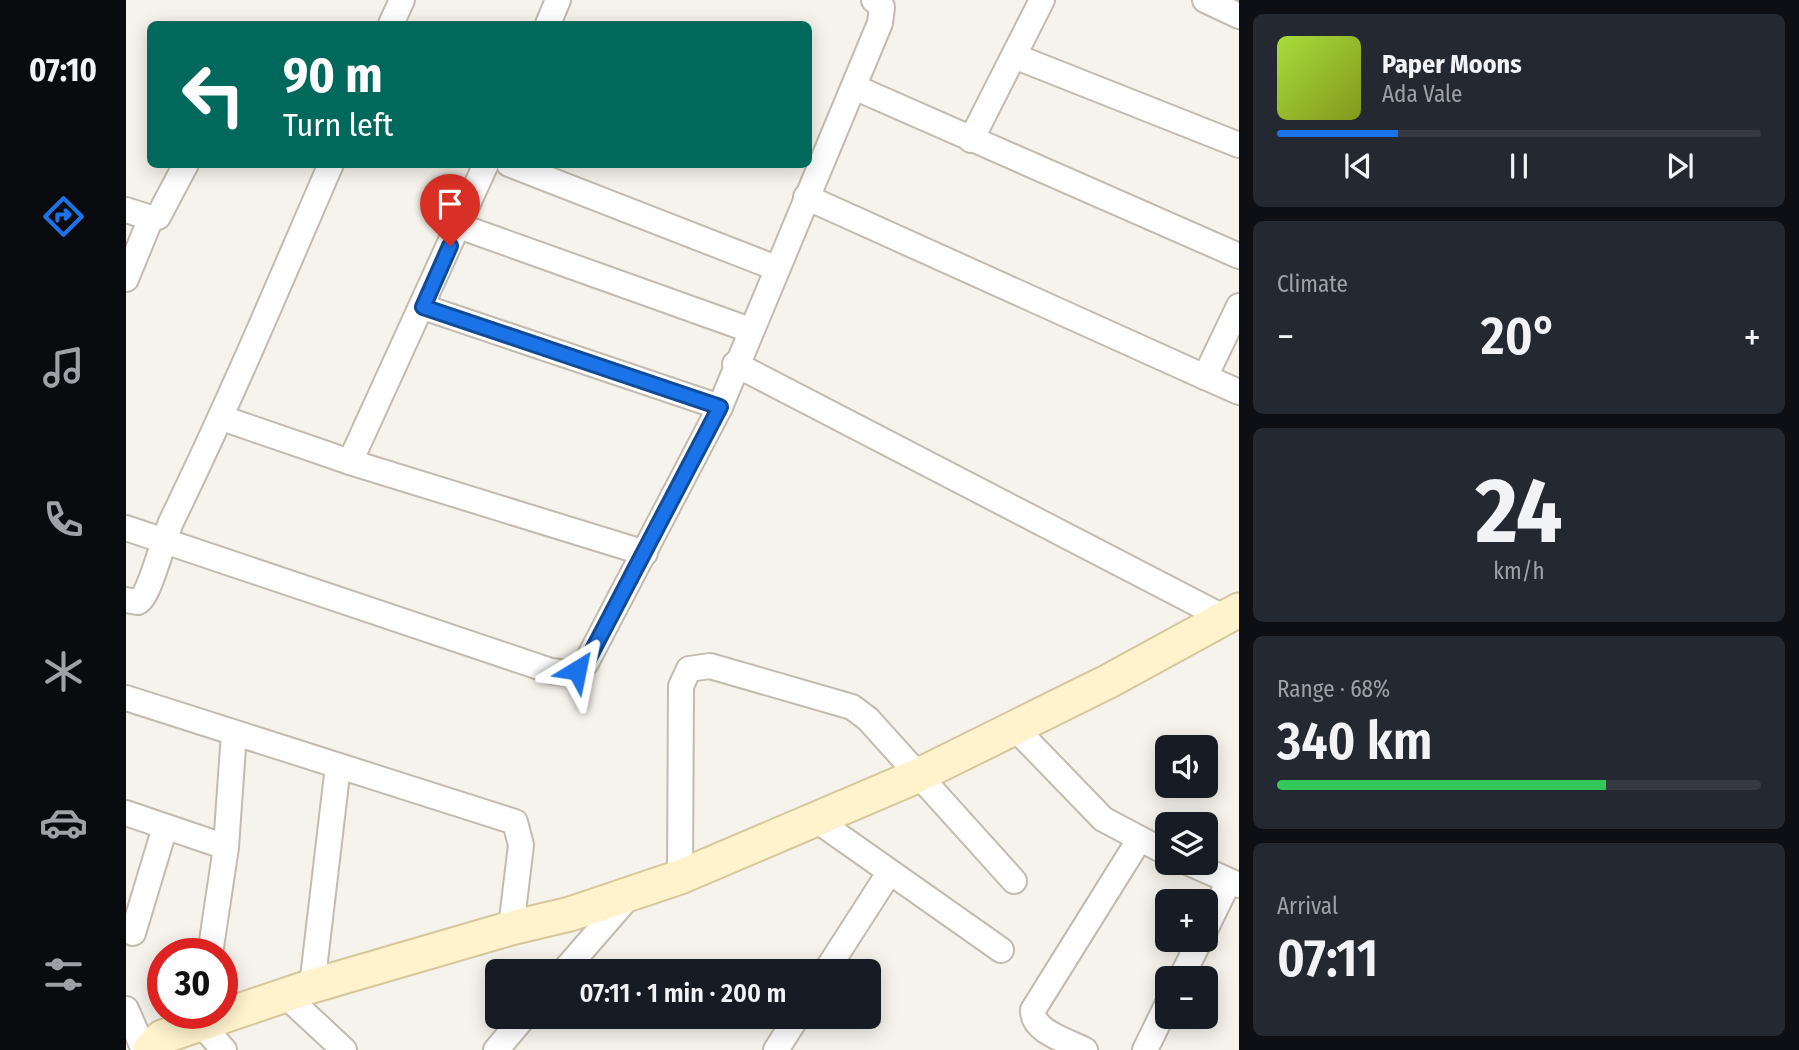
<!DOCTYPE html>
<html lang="en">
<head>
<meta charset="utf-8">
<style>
  body { margin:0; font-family:"Fira Sans Condensed",sans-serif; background:#242831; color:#f1f3f6; height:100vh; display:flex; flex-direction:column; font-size:26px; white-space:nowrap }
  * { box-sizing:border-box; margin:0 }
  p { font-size:23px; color:#9ea1a6 }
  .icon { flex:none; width:38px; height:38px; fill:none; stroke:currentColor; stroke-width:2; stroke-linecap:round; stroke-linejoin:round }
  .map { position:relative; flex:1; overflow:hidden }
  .details { display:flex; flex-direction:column; gap:14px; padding:14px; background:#0d0f14; width:560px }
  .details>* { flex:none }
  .hud { position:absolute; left:21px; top:21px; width:665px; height:147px; border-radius:10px; box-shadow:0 4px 18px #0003; background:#00695c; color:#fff; overflow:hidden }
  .controls { position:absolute; left:1029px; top:735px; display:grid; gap:14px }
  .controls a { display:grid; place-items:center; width:63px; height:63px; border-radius:10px; background:#171b24; box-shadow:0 4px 18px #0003; font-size:35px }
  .speed { position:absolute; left:21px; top:938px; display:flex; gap:14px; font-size:35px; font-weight:700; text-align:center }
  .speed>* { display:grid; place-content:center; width:91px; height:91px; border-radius:50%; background:#171b24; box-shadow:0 4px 18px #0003; line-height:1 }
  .speed .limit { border:10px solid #d22; background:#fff; color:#111 }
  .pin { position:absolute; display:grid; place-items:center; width:60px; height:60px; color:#fff; margin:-72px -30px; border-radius:50% 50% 50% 0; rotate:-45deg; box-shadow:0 0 7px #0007 }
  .pin .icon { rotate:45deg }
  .me { position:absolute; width:77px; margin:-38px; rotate:35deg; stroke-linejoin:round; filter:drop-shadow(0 0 5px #0008) }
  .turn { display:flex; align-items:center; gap:24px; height:147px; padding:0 21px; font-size:32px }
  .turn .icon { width:91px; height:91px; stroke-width:2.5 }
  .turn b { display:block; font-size:49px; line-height:60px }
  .big { font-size:52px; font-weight:600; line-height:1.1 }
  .details .widget { flex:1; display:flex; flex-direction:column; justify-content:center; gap:10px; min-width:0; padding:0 24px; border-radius:10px; background:#242831 }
  .details .dial { align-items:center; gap:0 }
  .dial b { font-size:91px; line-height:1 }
  .song { display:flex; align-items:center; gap:21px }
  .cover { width:84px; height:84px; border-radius:10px; background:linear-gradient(135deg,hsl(80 70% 55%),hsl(70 70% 35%)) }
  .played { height:7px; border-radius:4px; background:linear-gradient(90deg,#1a73e8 25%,#363941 25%) }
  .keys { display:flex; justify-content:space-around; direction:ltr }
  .heat { display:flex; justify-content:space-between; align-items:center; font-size:38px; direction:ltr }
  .charge { height:10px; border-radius:5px; background:linear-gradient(90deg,#34c759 68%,#363941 0) }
  .trip { position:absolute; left:359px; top:959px; width:396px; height:70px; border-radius:10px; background:#171b24; box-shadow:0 4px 18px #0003; font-weight:600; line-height:70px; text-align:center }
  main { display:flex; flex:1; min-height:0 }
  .menu { display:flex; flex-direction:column; width:126px; justify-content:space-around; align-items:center; background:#090b0e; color:#9ea1a6 }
  .menu .icon { width:49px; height:49px }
  .menu .on { color:#1a73e8 }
  .menu b { font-size:32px; color:#f1f3f6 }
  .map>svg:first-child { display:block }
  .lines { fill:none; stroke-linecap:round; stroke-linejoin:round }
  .street-casing { stroke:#c2bbae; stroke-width:28 }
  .secondary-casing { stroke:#d6c79b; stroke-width:37 }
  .street { stroke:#fff; stroke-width:24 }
  .secondary { stroke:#fff3cd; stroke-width:33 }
  .route-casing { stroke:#114b97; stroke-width:18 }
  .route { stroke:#1a73e8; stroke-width:12 }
</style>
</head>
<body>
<main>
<nav class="menu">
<b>07:10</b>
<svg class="icon on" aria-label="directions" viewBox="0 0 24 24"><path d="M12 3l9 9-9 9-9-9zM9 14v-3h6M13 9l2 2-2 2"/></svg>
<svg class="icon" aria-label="music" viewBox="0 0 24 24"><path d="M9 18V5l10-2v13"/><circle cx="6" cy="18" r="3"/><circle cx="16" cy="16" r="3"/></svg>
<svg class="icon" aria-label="phone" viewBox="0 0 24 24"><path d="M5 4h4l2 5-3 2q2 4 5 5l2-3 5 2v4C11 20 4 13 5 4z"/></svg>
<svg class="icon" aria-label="climate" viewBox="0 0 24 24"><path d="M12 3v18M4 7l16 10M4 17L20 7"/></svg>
<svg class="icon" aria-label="car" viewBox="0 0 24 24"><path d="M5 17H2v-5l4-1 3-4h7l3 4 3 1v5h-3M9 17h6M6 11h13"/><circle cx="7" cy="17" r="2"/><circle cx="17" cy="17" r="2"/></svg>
<svg class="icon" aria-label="filters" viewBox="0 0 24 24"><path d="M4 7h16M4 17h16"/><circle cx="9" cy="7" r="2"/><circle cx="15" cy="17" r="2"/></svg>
</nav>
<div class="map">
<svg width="1113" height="1050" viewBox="0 0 1113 1050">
  <rect width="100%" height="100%" fill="#f6f3ec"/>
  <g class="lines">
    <defs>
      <g id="street">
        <polyline points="1079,0 1113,16"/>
        <polyline points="265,24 276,0"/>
        <polyline points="422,24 432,0"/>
        <polyline points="888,56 1113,145"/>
        <polyline points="728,87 1113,256"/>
        <polyline points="845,140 916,0"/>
        <polyline points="383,164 650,268"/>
        <polyline points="680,197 1079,377 1113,306"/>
        <polyline points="0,210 25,218 32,217 60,164"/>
        <polyline points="333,226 624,330"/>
        <polyline points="0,279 25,218"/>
        <polyline points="297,307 594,407"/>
        <polyline points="609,364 1097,617"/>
        <polyline points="1079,377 1113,392"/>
        <polyline points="96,418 224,462 519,553"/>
        <polyline points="224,462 360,164"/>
        <polyline points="0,528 425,671 440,673 451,670 460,663 594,407 754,23 756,7 748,0"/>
        <path d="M0 600 12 602C23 598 38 536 46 520 103 403 153 284 205 164"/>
        <polyline points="0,698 389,822 395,845 385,928"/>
        <polyline points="890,729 977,819 1041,853"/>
        <polyline points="0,813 100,847"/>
        <polyline points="689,819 875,950"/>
        <polyline points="1063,863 1113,885"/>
        <polyline points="554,877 555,686 563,669 584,666 726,707 742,719 888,881"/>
        <polyline points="1080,928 1103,881"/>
        <polyline points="7,933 39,827"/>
        <polyline points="84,954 100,847 108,733"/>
        <polyline points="438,971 504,895"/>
        <polyline points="700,971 763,873"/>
        <polyline points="1055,978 1074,940"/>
        <polyline points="186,986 212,766"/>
        <polyline points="159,995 218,1050"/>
        <polyline points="0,1009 18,1050"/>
        <polyline points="75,1013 74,1023 98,1050"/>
        <polyline points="370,1050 398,1017"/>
        <polyline points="650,1050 671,1017"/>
        <path d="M959 1050C942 1041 906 1032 907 1010L1013 840"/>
        <polyline points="1019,1050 1041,1005"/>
      </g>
      <polyline id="secondary" points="24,1050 36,1037 186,986 385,928 444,914 554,877 791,776 983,681 1113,610"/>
    </defs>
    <!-- street casing -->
    <use href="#street" class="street-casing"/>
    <!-- secondary casing -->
    <use href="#secondary" class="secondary-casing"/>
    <!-- street -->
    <use href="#street" class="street"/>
    <!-- secondary -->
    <use href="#secondary" class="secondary"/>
  </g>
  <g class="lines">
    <defs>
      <polyline id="route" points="324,246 297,307 594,407 460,663 451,670"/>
    </defs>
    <!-- route casing -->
    <use href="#route" class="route-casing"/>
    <!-- route -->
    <use href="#route" class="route"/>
  </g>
</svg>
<div class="controls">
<a><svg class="icon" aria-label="sound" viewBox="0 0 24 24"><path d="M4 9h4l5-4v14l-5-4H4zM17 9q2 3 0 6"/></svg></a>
<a><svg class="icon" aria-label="layers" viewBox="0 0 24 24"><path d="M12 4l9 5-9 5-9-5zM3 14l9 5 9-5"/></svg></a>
<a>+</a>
<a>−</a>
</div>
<div class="speed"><div class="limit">30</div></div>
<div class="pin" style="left:324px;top:246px;background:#d93025"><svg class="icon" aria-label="arrive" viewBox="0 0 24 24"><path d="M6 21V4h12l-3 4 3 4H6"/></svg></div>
<svg class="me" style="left:451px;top:670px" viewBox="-20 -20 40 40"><path d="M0-17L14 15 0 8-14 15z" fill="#1a73e8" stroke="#fff" stroke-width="4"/></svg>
<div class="trip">07:11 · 1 min · 200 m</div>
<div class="hud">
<div class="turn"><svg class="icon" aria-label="left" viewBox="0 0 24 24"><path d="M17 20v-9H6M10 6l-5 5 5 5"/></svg><div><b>90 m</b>Turn left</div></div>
</div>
</div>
<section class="details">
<div class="widget">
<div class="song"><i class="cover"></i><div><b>Paper Moons</b><p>Ada Vale</p></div></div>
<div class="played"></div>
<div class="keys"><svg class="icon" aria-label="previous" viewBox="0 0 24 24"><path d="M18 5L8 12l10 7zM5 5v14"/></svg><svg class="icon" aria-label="pause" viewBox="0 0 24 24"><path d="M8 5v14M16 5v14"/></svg><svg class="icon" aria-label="next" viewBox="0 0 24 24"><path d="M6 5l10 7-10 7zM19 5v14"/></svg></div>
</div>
<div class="widget"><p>Climate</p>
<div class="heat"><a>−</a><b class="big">20°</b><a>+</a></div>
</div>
<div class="widget dial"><b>24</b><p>km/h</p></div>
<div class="widget"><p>Range · 68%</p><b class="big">340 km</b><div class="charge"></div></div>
<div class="widget"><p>Arrival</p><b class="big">07:11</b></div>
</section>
</main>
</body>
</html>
